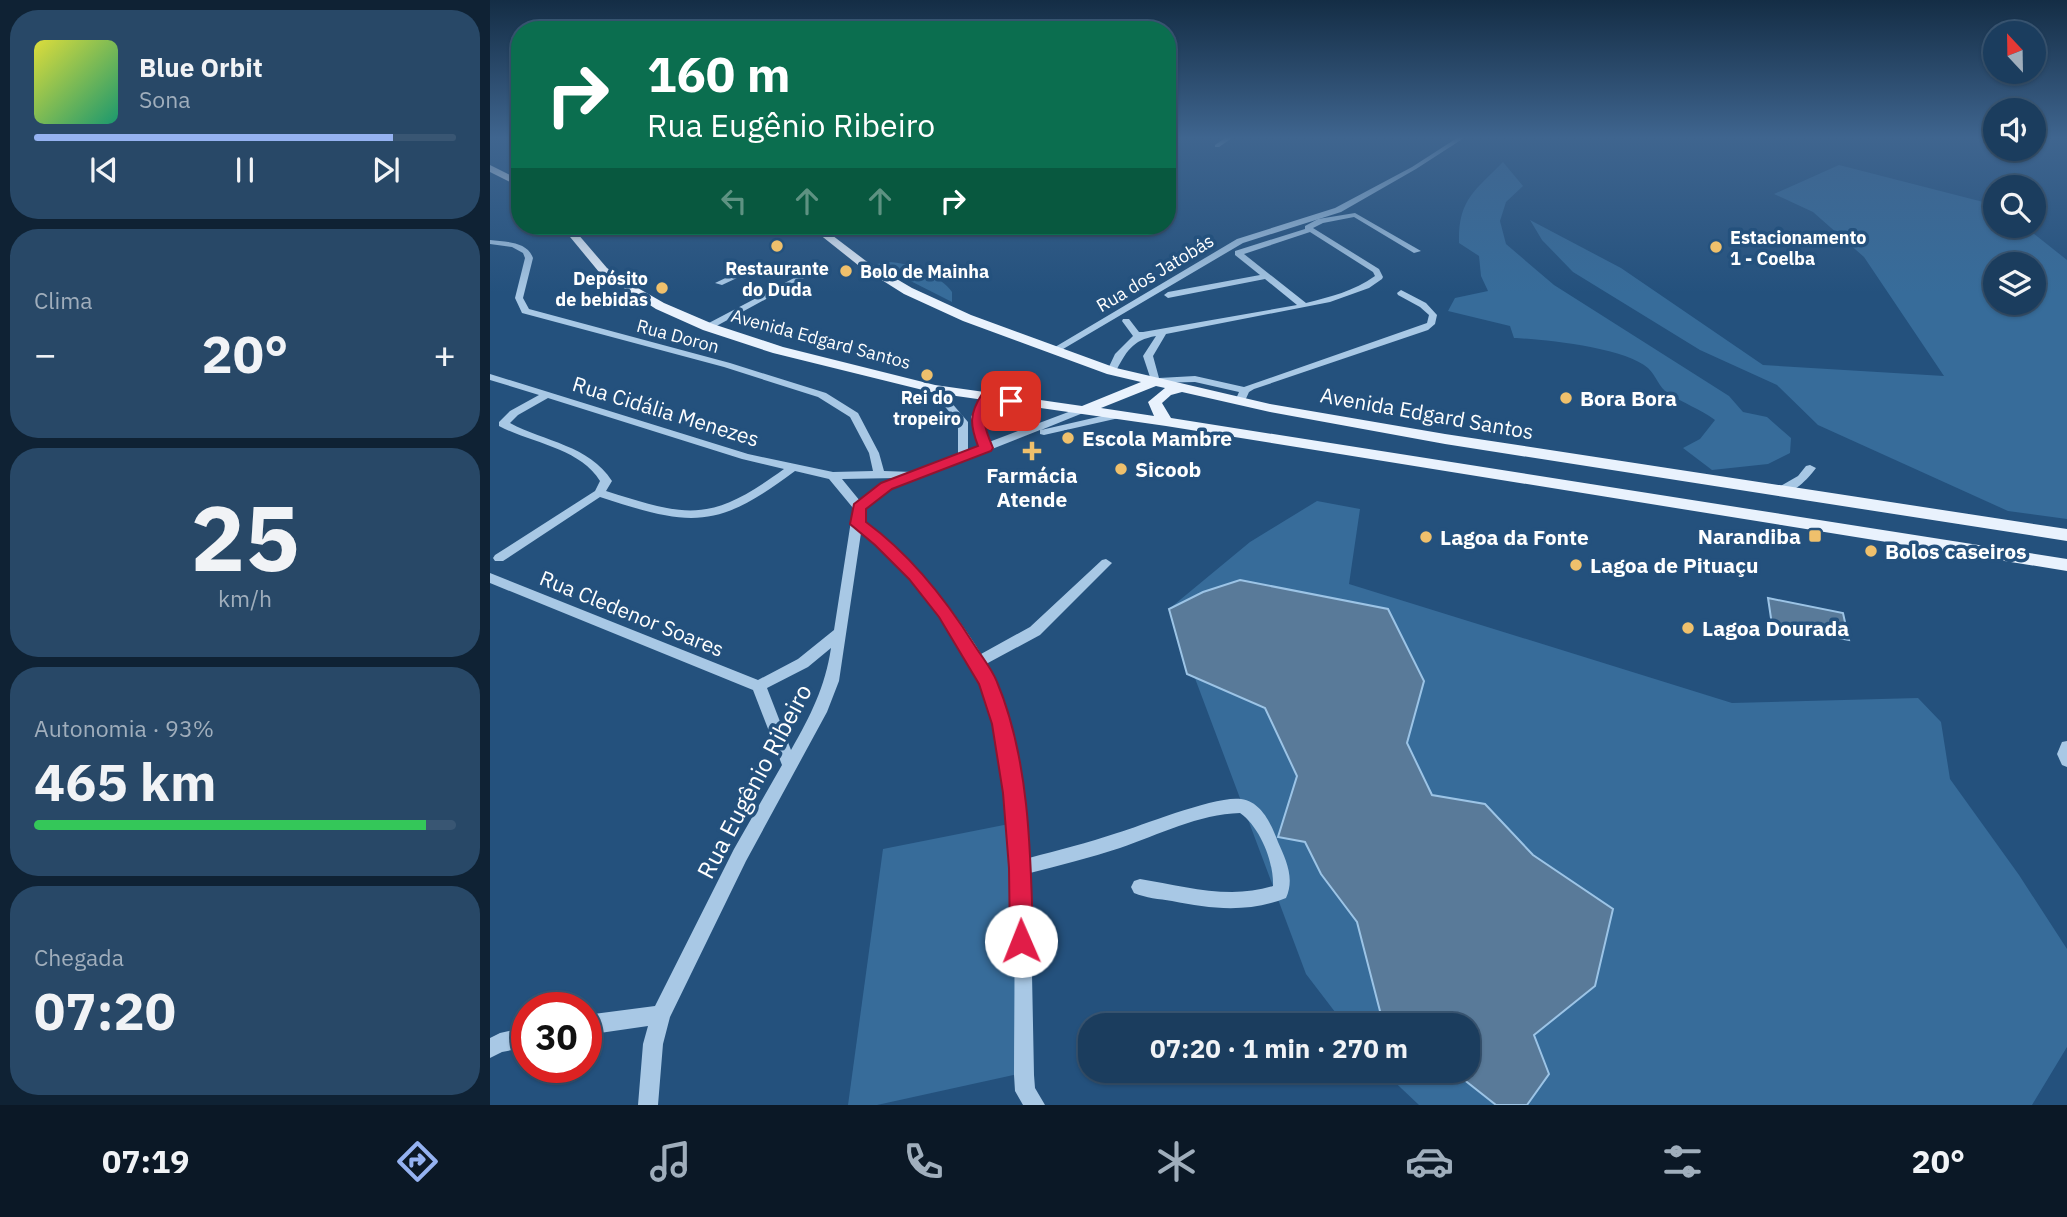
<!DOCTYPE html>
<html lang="pt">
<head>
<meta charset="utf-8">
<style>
  body { margin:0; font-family:"IBM Plex Sans",sans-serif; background:#284867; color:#f1f3f6; height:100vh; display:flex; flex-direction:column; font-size:26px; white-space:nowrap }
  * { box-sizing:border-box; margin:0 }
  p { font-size:23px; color:#a0aebc }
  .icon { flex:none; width:38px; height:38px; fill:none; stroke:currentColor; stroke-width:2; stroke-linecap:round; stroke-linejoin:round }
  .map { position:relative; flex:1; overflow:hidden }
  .panel { display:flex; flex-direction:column; gap:10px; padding:10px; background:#0f2234; width:490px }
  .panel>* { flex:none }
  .guide { position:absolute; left:21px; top:21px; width:665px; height:214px; border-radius:28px; box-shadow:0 2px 5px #0004,0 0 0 2px #395673; background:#0b6e4f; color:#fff; overflow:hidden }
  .needle { width:46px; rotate:338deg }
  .fabs { position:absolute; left:1493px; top:21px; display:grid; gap:14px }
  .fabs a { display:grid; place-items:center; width:63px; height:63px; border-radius:50%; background:#1b3d5e; box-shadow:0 2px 5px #0004,0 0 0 2px #395673; font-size:35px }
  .speed { position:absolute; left:21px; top:992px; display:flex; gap:14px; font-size:35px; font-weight:700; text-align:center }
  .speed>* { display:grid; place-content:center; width:91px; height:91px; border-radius:50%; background:#1b3d5e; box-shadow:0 2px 5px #0004,0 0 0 2px #395673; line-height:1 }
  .speed .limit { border:10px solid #d22; background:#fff; color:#111 }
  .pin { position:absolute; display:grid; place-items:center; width:60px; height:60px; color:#fff; margin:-30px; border-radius:14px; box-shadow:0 4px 10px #0006 }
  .me { position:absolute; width:77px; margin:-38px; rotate:359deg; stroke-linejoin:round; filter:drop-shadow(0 0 5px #0008) }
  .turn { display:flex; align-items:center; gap:24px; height:147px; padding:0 21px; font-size:32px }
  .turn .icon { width:91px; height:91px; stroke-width:2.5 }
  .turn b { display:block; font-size:49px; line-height:60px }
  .lanes { display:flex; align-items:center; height:66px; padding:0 21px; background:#0003; justify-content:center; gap:35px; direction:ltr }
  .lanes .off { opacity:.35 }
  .big { font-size:52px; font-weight:700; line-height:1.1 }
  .panel .tile { flex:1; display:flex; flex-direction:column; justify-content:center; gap:10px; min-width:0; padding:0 24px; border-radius:28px; background:#284867 }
  .panel .dial { align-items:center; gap:0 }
  .dial b { font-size:91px; line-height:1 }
  .song { display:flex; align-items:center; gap:21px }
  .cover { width:84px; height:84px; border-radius:10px; background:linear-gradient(135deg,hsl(60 70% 55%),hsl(160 70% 35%)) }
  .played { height:7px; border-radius:4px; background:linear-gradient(90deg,#95b2f1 85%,#395673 85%) }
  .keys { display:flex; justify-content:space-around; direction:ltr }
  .heat { display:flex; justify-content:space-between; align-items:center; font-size:38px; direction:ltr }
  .charge { height:10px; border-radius:5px; background:linear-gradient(90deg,#34c759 93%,#395673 0) }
  .trip { position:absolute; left:588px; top:1013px; width:402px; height:70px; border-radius:28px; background:#1b3d5e; box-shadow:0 2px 5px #0004,0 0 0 2px #395673; font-weight:700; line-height:70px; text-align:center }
  .dock { display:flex; height:112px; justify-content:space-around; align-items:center; background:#0b1826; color:#a0aebc }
  .dock .icon { width:49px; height:49px }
  .dock .current { color:#95b2f1 }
  .dock b { font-size:32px; color:#f1f3f6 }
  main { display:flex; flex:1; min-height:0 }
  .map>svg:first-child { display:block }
  .green { fill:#376c9a; fill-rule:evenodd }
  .water { fill:#597a99; stroke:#9cc4e6; stroke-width:2 }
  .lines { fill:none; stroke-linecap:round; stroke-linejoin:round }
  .minor { fill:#a8c8e5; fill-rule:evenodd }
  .major { fill:#e9f2fd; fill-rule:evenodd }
  .route { fill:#e11d48; stroke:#92132f; stroke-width:2 }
  .poi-dot { fill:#efc06c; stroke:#24517d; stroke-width:2.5 }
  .labels { text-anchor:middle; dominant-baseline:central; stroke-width:7; stroke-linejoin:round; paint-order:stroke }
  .far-poi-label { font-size:18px; font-weight:bold; fill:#fff; stroke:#24517d; text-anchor:start }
  .far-street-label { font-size:18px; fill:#fff; stroke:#24517d }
  .poi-label { font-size:21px; font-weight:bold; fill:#fff; stroke:#24517d; text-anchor:start }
  .street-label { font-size:21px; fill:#fff; stroke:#24517d }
  .near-street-label { font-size:24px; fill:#fff; stroke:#24517d }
</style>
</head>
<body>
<main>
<section class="panel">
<div class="tile">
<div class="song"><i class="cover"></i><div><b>Blue Orbit</b><p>Sona</p></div></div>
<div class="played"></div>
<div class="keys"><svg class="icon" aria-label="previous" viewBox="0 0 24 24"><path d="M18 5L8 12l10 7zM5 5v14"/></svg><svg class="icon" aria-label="pause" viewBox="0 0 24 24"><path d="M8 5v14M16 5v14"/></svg><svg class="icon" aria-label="next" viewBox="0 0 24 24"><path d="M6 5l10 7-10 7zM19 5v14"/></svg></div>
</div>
<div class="tile"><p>Clima</p>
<div class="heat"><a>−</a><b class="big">20°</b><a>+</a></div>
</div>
<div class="tile dial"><b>25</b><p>km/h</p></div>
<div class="tile"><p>Autonomia · 93%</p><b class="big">465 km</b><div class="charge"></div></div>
<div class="tile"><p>Chegada</p><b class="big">07:20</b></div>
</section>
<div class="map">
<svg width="1577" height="1105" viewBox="0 0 1577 1105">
  <rect width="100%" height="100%" fill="#24517d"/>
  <!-- green -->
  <g class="green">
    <path d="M1013 162 1033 186 1016 202 1010 221 1016 244 1064 285 1239 396 1253 412 1277 417 1301 438 1300 453 1278 464 1222 470 1193 448 1210 439 1225 420C1210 409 1193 403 1178 393 1169 388 1166 375 1158 368 1136 348 1054 339 1024 338L1020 326 958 311 965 298 998 291 991 276 989 256 969 243C968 199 985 191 1013 162Z"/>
    <path d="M1349 165 1505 205V226H1534L1577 260V519L1518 511 1328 425 1287 385 1210 350 1083 272 1052 240 1040 220 1131 268 1273 365 1454 376 1374 257 1323 212 1284 194ZM1544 264V303H1505V264Z"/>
    <path d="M399 262C418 262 451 276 462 292V302L387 264Z"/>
    <polygon points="827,501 870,509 859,584 1242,703 1428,698 1451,722 1460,779 1529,875 1577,949 1577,1047 1542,1105 929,1105 893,1071 978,1071 978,1026 855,1025 816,974 679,609 760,542"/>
    <polygon points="524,823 528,1074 387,1105 358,1105 393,849"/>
  </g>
  <!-- water -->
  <g class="water">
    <polygon points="750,580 898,609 934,681 917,743 942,795 995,804 1043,855 1123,909 1105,986 1044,1035 1059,1074 1037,1105 1006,1105 963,1071 978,1071 978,1026 905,1025 891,1015 867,922 831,874 815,842 788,837 807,776 775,708 697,674 679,609 713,592"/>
    <polygon points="1278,598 1353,613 1359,640 1282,625"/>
  </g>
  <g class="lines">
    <!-- minor -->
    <g class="minor">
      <polygon points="735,138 742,138 729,147 725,147 725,145"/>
      <polygon points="967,138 974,138 926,169 851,212 753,243 568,352 562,352 560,350 747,239 845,208 922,167"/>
      <path d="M865 213 931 251 924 253 864 217 833 223 823 228 889 269 893 277 892 279 879 288 840 302 676 334 663 356 669 378 705 376 754 387 937 323 939 315 930 307 908 295 907 293 911 290 936 303 947 315 945 324 938 330 764 389 759 392 754 403 750 404 745 401 749 392 705 382 662 383 653 356 666 336C642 340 636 352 625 373L622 374 617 371 625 354 643 336 632 321 633 319H639L649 332H653L807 305 775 279 678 298 674 295 678 292 770 275 745 255V251L815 229V226L828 219ZM820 232 883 272 885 276C864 291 840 297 816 303L754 254Z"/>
      <path d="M0 240C15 242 37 241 43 258L33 298 39 309 240 363 336 393 368 413 389 453 394 471 423 472 468 455V422L440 389 445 386 448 387 478 422V450L490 446 481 417 491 397 496 394 501 397 491 417 499 442 589 408 594 411 593 413 551 430 625 413 629 414V418L554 435 550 434V430L401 489 375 509 373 522C420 559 460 602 491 654L540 627 612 560 616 559 622 563 550 635 496 664C524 725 534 791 539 858 568 850 598 843 627 833 653 825 727 795 751 799 772 802 781 824 788 842 796 860 805 878 796 898 758 913 721 909 682 901 669 899 656 898 644 893L641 887 644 881 650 879C693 886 740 900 783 886 784 862 770 827 750 813 709 814 668 835 630 848 600 858 570 865 540 873L544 1075 545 1088 555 1105H533L525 1091 524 1075C524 1006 526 937 522 868 518 800 513 729 483 666 459 615 415 568 371 533L349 681 337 712 256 861 180 1017 173 1044 168 1105H148L153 1044 158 1026 96 1035V1015L165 1006 244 849 292 765 263 690 0 583V573L268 680 308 659 344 630 363 508 339 479 305 471C226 530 202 527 110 497L13 561H5L3 558 5 555 105 491 110 481C90 448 41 443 9 426V422L20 411 49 395 0 380V374L258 454 343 472 383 471 379 453 360 417 328 397 234 367 32 313 25 298 35 258 33 253 22 247 0 244ZM58 398 252 459 294 469C221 522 200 518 116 491L122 481C99 445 55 442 20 423L28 415ZM408 478 393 483 370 501 352 479ZM341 648C335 687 321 715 301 750L277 688 318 667Z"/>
      <polygon points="265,264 318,276 221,329 215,329 215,325 306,277 266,269 232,285 225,283"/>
      <path d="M1320 465 1326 468C1317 480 1303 495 1287 494L1285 491 1287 488 1308 476 1316 466Z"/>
      <polygon points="1577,741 1577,767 1572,765 1567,754 1572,742"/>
      <polygon points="37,1027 37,1047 12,1052 0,1058 0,1038 10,1033"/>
    </g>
    <!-- major -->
    <g class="major">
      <polygon points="0,165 30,180 30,187 0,172"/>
      <path d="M71 226H81L117 268 134 280 174 303 223 324 293 347 445 385 592 406 651 382 617 374 473 321 414 294 368 265 319 226H330L376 261 422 288 481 315 626 368 780 404 955 434 1577 529V541L955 444 780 412 692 392 681 395 672 403 681 418 1577 559V571L676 426 445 393 283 353 213 330 166 309 109 272ZM666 386 675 388 658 402 664 416 611 408Z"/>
    </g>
  </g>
  <!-- sky -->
  <linearGradient id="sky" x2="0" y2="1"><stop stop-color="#142d45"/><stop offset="0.47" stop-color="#3f658f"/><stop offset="1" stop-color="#3f658f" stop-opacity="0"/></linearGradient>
  <rect width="1577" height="293" fill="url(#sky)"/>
  <!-- route -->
  <path class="route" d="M496 393 521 397 528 401 521 405 500 402C490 419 496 431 503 448L501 451 402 489 376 509V522C421 555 455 598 485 646 492 657 502 669 507 682 540 760 541 858 543 941L540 949 531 953 523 949 520 941 519 868 513 793 502 724 489 684 449 617 419 579 385 545 360 524 364 504 391 483 488 446C480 425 479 414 492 394Z"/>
  <!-- markers -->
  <g class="poi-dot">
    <circle cx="287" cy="246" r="7"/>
    <circle cx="1226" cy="247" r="7"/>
    <circle cx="356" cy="271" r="7"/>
    <circle cx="172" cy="288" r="7"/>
    <circle cx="437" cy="375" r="7"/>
    <circle cx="1076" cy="398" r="7"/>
    <circle cx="578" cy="438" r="7"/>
    <path d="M538.5 440.5h7v7h7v7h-7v7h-7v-7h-7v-7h7z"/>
    <circle cx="631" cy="469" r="7"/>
    <rect x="1318" y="529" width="14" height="14" rx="3.5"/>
    <circle cx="936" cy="537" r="7"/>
    <circle cx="1381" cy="551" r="7"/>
    <circle cx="1086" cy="565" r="7"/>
    <circle cx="1198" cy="628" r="7"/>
  </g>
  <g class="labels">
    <!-- far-poi labels -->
    <g class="far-poi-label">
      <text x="1240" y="237">Estacionamento<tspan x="1240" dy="21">1 - Coelba</tspan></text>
      <text x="287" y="268" text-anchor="middle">Restaurante<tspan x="287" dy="21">do Duda</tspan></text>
      <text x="370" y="271">Bolo de Mainha</text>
      <text x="158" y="278" text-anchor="end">Depósito<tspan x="158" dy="21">de bebidas</tspan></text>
      <text x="437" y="397" text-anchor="middle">Rei do<tspan x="437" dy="21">tropeiro</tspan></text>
    </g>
    <!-- far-street labels -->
    <g class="far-street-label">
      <text transform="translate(665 273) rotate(-31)">Rua dos Jatobás</text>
      <text transform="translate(188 336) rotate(15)">Rua Doron</text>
      <text transform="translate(331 339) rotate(15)">Avenida Edgard Santos</text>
    </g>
    <!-- poi labels -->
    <g class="poi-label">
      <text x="1090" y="398">Bora Bora</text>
      <text x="592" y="438">Escola Mambre</text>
      <text x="645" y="469">Sicoob</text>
      <text x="542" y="475" text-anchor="middle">Farmácia<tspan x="542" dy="24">Atende</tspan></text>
      <text x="1311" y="536" text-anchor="end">Narandiba</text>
      <text x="950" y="537">Lagoa da Fonte</text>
      <text x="1395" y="551">Bolos caseiros</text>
      <text x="1100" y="565">Lagoa de Pituaçu</text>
      <text x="1212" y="628">Lagoa Dourada</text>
    </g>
    <!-- street labels -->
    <g class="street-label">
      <text transform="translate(176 411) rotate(17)">Rua Cidália Menezes</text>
      <text transform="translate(937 413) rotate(10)">Avenida Edgard Santos</text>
      <text transform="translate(142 613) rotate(22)">Rua Cledenor Soares</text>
    </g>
    <!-- near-street labels -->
    <g class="near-street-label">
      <text transform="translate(264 781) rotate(-62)">Rua Eugênio Ribeiro</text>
    </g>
  </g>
</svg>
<div class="fabs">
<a><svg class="needle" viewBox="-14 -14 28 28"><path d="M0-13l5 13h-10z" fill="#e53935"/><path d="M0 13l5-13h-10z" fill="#a0aebc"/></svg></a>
<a><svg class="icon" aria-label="sound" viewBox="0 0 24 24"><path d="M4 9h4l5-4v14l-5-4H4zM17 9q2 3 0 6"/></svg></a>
<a><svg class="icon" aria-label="search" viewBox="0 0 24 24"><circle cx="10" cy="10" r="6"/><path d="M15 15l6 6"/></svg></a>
<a><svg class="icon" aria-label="layers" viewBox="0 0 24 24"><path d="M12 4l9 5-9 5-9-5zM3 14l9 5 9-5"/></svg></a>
</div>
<div class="speed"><div class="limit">30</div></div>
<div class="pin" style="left:521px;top:401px;background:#d93025"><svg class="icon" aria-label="arrive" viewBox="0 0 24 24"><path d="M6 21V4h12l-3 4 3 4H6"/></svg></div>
<svg class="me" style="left:531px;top:941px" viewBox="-20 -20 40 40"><circle r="19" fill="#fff"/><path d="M0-13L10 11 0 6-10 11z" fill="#e11d48"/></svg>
<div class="trip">07:20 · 1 min · 270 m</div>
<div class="guide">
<div class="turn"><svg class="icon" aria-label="right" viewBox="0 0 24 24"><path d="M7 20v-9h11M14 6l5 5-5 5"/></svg><div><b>160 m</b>Rua Eugênio Ribeiro</div></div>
<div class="lanes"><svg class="icon off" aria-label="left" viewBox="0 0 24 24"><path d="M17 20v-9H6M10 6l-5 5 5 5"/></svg><svg class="icon off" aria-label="ahead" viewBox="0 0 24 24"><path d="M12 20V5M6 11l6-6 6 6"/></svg><svg class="icon off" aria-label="ahead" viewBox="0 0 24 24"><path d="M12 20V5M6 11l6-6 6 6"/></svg><svg class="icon" aria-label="right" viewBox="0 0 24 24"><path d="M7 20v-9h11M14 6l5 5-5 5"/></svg></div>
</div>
</div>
</main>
<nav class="dock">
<b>07:19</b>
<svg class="icon current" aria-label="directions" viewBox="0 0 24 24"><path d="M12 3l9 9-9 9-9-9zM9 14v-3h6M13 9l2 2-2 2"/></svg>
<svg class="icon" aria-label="music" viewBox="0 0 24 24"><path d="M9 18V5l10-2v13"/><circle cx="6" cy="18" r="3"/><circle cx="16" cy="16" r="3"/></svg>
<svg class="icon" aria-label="phone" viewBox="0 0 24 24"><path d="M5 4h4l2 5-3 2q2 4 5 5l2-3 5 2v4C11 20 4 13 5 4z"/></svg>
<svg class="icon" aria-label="climate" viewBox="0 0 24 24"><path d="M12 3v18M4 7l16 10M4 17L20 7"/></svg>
<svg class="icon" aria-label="car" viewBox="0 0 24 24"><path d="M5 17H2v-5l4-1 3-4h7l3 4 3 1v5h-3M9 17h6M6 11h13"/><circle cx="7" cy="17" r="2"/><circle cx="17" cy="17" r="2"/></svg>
<svg class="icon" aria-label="filters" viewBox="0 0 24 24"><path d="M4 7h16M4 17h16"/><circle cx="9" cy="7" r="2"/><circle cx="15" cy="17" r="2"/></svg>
<b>20°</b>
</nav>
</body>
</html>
